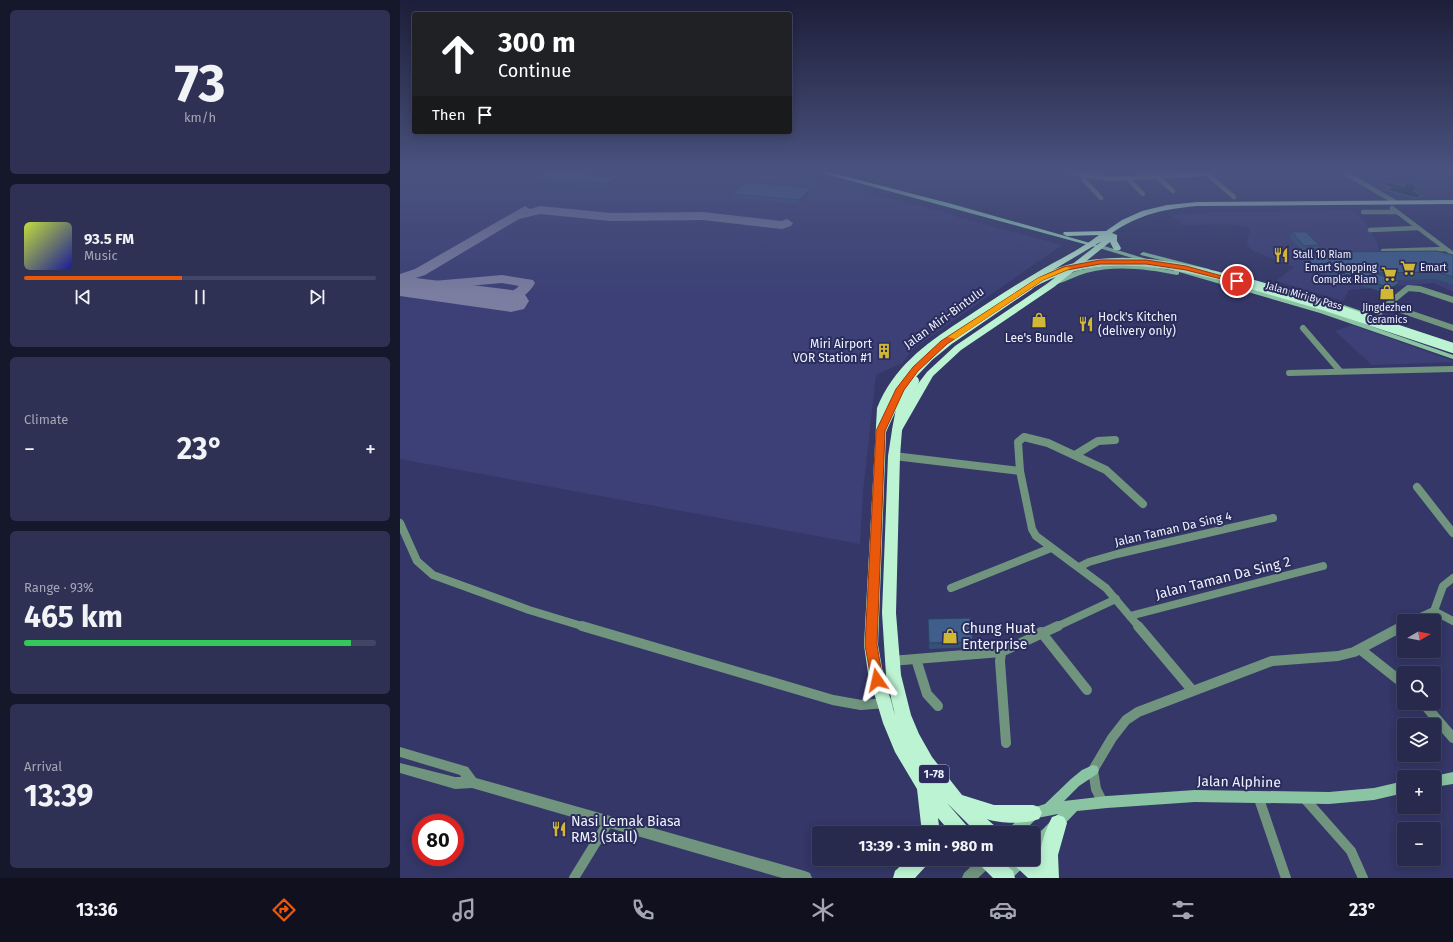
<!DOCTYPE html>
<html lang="en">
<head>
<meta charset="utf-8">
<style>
  body { margin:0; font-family:"Fira Sans",sans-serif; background:#2f3154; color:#f1f3f6; height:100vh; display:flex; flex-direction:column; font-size:15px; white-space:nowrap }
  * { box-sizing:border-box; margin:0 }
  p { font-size:13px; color:#a4a6b6 }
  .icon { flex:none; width:22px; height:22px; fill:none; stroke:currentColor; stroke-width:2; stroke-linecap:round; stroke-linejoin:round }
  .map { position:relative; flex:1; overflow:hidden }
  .panel { display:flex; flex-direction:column; gap:10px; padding:10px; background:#15172a; width:400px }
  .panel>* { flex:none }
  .guide { position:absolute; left:12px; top:12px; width:380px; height:122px; border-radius:4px; box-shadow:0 2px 10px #0003,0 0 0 1px #434565; background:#202124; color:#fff; overflow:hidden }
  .needle { width:26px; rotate:80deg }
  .fabs { position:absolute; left:997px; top:614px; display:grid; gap:8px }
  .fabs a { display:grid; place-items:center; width:44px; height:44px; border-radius:4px; background:#27294d; box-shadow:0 2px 10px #0003,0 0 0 1px #434565; font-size:20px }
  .speed { position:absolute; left:12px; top:814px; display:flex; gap:8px; font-size:20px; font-weight:700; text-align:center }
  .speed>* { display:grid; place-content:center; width:52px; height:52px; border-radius:50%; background:#27294d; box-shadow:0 2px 10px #0003,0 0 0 1px #434565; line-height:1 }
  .speed .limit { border:6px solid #d22; background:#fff; color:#111 }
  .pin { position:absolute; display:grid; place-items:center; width:34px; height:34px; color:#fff; margin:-17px; border:2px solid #fff; border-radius:50%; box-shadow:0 1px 4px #0007 }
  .me { position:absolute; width:44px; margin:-22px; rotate:349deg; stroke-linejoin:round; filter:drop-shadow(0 0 3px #0008) }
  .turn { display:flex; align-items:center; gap:14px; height:84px; padding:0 20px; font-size:18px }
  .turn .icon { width:52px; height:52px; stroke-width:2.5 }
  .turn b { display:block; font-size:28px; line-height:34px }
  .then { display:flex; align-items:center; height:38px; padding:0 20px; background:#0003; gap:8px; font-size:15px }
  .big { font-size:30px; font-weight:700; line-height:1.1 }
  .panel .card { flex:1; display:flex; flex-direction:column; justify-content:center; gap:6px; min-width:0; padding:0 14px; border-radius:6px; background:#2f3154 }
  .panel .dial { align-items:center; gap:0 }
  .dial b { font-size:52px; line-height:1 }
  .song { display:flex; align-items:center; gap:12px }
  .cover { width:48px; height:48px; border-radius:6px; background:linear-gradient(135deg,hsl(70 70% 55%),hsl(240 70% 35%)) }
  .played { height:4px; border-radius:2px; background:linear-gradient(90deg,#ea580c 45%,#434565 45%) }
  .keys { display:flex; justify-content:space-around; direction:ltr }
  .heat { display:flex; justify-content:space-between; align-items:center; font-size:22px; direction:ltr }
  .charge { height:6px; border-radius:3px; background:linear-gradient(90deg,#34c759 93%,#434565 0) }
  .trip { position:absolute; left:412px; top:826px; width:228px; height:40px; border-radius:4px; background:#27294d; box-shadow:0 2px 10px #0003,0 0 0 1px #434565; font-weight:700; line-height:40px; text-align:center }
  .tabs { display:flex; height:64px; justify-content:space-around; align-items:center; background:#10101f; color:#a4a6b6 }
  .tabs .icon { width:28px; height:28px }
  .tabs .current { color:#ea580c }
  .tabs b { font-size:18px; color:#f1f3f6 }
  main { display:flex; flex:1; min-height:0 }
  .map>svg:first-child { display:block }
  .built { fill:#3c4076 }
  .water { fill:#09303a; stroke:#4e6a75 }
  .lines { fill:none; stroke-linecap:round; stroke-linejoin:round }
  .taxiway { fill:#7b7ea0; fill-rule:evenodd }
  .runway { fill:#7b7ea0; fill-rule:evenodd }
  .minor-far3 { stroke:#70947e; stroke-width:4.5 }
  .minor-far2 { stroke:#70947e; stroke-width:6 }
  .minor-far1 { stroke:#70947e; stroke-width:8 }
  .minor { stroke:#70947e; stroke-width:10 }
  .tertiary { fill:#70947e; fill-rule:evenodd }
  .secondary { fill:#8ac4a2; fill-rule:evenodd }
  .primary { fill:#9ee9be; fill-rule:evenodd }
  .trunk { fill:#bcf3d3; fill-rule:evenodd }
  .trunk-bridge-far1 { stroke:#bcf3d3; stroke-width:8 }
  .trunk-bridge { stroke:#bcf3d3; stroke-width:10 }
  .wall { fill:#365178 }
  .shaded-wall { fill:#2c4261 }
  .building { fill:#3f5e8b; stroke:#2c4261 }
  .route { fill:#ea580c; stroke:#983908 }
  .slow { fill:#f59e0b }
  .labels { text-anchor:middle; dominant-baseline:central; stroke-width:4; stroke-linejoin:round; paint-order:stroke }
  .far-poi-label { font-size:10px; fill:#f0f2fe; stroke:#2a2d5c; text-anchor:start }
  .far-street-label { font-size:10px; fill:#f0f2fe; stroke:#2a2d5c }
  .shield { fill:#2a2d5c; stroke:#b5b7cd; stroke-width:1 }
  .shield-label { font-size:11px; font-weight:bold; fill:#f0f2fe }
  .poi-label { font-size:12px; fill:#f0f2fe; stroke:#2a2d5c; text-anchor:start }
  .street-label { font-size:12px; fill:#f0f2fe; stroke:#2a2d5c }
  .near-street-label { font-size:14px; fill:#f0f2fe; stroke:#2a2d5c }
  .near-poi-label { font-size:14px; fill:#f0f2fe; stroke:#2a2d5c; text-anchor:start }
</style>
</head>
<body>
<main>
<section class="panel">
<div class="card dial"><b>73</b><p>km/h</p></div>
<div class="card">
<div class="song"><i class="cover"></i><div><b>93.5 FM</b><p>Music</p></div></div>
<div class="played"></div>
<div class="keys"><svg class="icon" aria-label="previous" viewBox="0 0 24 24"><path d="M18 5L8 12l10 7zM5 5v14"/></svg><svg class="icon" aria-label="pause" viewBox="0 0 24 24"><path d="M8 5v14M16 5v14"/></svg><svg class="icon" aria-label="next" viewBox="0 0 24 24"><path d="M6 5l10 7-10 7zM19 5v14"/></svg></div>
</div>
<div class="card"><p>Climate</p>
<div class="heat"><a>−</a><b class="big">23°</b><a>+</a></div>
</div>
<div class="card"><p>Range · 93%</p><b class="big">465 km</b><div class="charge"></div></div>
<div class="card"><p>Arrival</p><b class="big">13:39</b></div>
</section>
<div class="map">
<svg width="1053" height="878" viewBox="0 0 1053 878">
  <rect width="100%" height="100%" fill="#343767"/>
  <!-- built -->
  <g class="built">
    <polygon points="0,173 386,173 552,214 554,216 662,245 513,349 502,363 476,375 463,491 460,544 0,459"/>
    <polygon points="954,211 963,220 977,242 980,253 1044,251 1053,253 1053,292 1034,283 949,290 943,301 876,281 894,267 851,250 847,244 850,228 828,224 784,225 771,215 819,212"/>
    <polygon points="952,325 1053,361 1053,362 972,365 935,331"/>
  </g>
  <!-- water -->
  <polygon class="water" points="982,181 1005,186 1004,184 1012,183 1017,187 1014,191 1023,196 1016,198 986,190 986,189 991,188 982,184"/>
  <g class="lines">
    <!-- taxiway -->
    <g class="taxiway">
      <polygon points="125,206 130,209 140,206 211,213 303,212 381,221 387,219 393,223 391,226 382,229 303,220 211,221 140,214 119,219 25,275 0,283 0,274 15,269"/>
      <path d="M102 275 133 280 135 283C121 309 83 310 57 302L53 294 55 291C67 288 63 293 70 297 87 299 106 298 119 286L102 283 10 291 5 290 3 287 5 284 10 283Z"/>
    </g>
    <!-- runway -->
    <polygon class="runway" points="0,276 111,290 124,293 129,301 124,309 111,312 0,296"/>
    <!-- minor-far3 -->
    <g class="minor-far3">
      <polyline points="671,173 709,179 807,174"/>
      <polyline points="806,173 834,197"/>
      <polyline points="945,173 995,202"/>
      <polyline points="685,176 683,179 701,198"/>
      <polyline points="757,177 773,191"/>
      <polyline points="728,179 743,194"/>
      <polyline points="992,208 1053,254"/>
      <polyline points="963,212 996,212"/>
      <polyline points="970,230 1017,228"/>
      <polyline points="983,251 1045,249"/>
    </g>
    <!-- minor-far2 -->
    <g class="minor-far2">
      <polyline points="986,305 1053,328"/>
      <polyline points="976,318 981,310 1008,288 1020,289 1053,300"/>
      <polyline points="903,328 940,371"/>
      <polyline points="889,373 1053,369"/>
    </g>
    <!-- minor-far1 -->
    <g class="minor-far1">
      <polyline points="675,455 698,441 715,440"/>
      <polyline points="494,456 620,471"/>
      <polyline points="1017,487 1053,533"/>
      <polyline points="0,523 17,561 33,575 129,610 185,627"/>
      <polyline points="679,567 689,562 717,554 873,518"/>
      <polyline points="551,588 651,548"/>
      <polyline points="1034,611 1053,621"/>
      <polyline points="730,616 923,566"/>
      <polyline points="1012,621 1034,611 1043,586 1053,578"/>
      <polyline points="656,627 716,599"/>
      <polyline points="739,627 706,588 636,536 632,529 620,471 618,442 624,437 648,443 706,470 743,504"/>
      <polyline points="1001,627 1004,625"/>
    </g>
    <!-- minor -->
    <g class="minor">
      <polyline points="182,626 433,700 461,705 499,702"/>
      <polyline points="738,626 792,690"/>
      <polyline points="641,632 687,690"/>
      <polyline points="961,650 1004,684"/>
      <polyline points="601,652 600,661 606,743"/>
      <polyline points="516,659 527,694 538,706"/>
      <polyline points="491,661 601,652 658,626"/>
      <polyline points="1023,703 1053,738"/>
      <polyline points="858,796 886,878"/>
      <polyline points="905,799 951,851 963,878"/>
      <polyline points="703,803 696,789 693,770 712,738 726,720 738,712 872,661 938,656 954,652 1003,626"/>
      <polyline points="174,878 209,821"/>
    </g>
    <!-- tertiary -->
    <g class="tertiary">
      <polygon points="0,747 68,767 76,778 405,871 410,873 412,878 382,878 72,788 55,789 0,773 0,763 55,777 61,777 60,775 0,757"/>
      <polygon points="579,859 594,860 592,865 578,878 562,878 564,873"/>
    </g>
    <!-- secondary -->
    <g class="secondary">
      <polygon points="701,245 753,261 754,262 749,263 699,248 699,246"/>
      <polygon points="743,252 809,269 810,270 807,272 741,255 740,254"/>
      <path d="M716 265 747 266 775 271 769 268 774 267 925 310 1053 355V359L920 313 779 272V274L777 275C747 269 715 265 686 273 676 276 667 281 657 284L654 282C670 269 696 267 716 265Z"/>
      <polygon points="938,303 996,323 997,324 996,325 992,325 936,306 936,304"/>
      <polygon points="693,765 697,766 699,770 697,774 679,786 664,801 707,796 795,790 929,792 974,788 1004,781 1004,793 974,800 929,804 795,802 707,808 677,811 638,852 633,854 633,839 658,814 637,818 622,833 607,833 608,829 629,809 645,804 671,779 682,770"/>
      <polygon points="1053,772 1053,784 1034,787 1034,777 1030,777"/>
      <polygon points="612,859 629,859 627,864 612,878 598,878 597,876 599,871"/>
    </g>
    <!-- primary -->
    <polygon class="primary" points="422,173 432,173 552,204 704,247 699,248"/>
    <!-- trunk -->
    <g class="trunk">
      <path d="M1053 200V204L797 206C765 209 739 214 712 233L717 235V241L721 248 720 250H714L710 242 654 287 561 350 533 376 502 430 500 456 496 613 501 675 511 715 519 734 532 757 562 795 594 805H633L639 807 642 813 639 819C626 824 601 824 587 819L596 827 599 833H577L547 803 568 827 571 833H551L538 818 540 833H522L517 789 495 752 483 723 468 673 464 645 477 408C493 368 524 345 559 322 585 305 610 288 636 273 657 260 680 250 699 235L667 236 663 234 664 232 706 231 722 220 742 211 767 205 797 202ZM702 241 648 283 555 346 527 372 517 385 492 430 488 456 482 613 486 675 495 715 483 673 478 645 487 408 503 377 520 360 534 347 611 295Z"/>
      <path d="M658 815 664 817 667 823 658 855 659 878H628L614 865 611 859 633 858 640 864C639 848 645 831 652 817Z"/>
      <polygon points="508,859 530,859 527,865 515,878 493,878 495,871"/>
      <polygon points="577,859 599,859 613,871 615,878 593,878 580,865"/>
    </g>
    <!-- trunk-bridge-far1 -->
    <path class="trunk-bridge-far1" d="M628 286C699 243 783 266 858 286"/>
    <!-- trunk-bridge -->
    <g class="trunk-bridge">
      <polyline points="854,285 926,306 1053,348"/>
      <polyline points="497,430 502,404 514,381"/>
      <polyline points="481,431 500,390 508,378 528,357 550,339 629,285"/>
    </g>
  </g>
  <!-- wall -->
  <g class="wall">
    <polygon points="138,177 218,180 206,188 139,181"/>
    <polygon points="411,188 411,192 399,204 332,198 332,194"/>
    <polygon points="892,232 919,245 918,252 903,252 890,238"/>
    <polygon points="926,252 1053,255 1053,285 1036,279 993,280 997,288 989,294 905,268 907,262"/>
    <polygon points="528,619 573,642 572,647 529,649"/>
  </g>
  <!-- shaded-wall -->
  <g class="shaded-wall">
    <polygon points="217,177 218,180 206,188 205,184"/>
    <polygon points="411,188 411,192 399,204 399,200"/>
    <polygon points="1000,282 997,288 989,294 991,288"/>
  </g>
  <!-- building -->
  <g class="building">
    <polygon points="145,173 180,173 217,177 205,184 138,177"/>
    <polygon points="346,182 411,188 399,200 332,194"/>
    <polygon points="892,232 906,232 919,245 904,246"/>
    <polygon points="924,250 926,252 1037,251 1053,255 1053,277 1038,272 975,273 1000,282 991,288 907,262"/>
    <polygon points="570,618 573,642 529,643 528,619"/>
  </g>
  <!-- sky -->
  <linearGradient id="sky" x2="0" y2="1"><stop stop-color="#1d1e39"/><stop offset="0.58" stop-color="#4a537f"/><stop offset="1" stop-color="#4a537f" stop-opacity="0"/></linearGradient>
  <rect width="1053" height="296" fill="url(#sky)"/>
  <!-- route -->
  <polygon class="route" points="700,260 746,260 786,266 840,281 837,283 786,270 746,264 700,264 667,270 643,280 547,344 518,371 504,390 485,431 477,645 483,680 481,684 477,685 472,684 465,645 476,431 496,389 513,367 541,341 638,278 663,267"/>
  <!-- slow -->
  <polygon class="slow" points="666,267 671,268 643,280 555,339 548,337 638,278"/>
  <!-- icons -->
  <defs>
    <symbol id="restaurant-bare" viewBox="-9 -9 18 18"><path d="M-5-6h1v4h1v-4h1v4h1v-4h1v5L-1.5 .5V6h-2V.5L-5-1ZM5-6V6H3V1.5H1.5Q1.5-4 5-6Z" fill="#d0b736" stroke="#2a2d5c" stroke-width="2.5" paint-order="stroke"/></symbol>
    <symbol id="supermarket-bare" viewBox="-9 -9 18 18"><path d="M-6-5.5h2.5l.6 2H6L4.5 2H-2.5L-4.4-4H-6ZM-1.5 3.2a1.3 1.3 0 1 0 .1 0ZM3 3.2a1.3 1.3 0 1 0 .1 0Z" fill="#d0b736" stroke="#2a2d5c" stroke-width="2.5" paint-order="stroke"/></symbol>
    <symbol id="shop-bare" viewBox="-9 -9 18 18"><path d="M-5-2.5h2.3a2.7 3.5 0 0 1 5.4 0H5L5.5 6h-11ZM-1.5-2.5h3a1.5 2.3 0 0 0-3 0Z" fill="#d0b736" stroke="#2a2d5c" stroke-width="2.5" paint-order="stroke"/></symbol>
    <symbol id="building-bare" viewBox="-9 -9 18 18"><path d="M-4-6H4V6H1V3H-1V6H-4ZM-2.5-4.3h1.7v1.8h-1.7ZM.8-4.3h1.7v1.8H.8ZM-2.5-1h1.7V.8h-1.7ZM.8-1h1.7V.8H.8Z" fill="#d0b736" stroke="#2a2d5c" stroke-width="2.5" paint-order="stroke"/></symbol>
  </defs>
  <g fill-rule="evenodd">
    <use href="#restaurant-bare" x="870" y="244" width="22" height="22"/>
    <use href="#supermarket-bare" x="997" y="257" width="22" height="22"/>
    <use href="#supermarket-bare" x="978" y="263" width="22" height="22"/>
    <use href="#shop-bare" x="976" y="281" width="22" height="22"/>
    <use href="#shop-bare" x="628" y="309" width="22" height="22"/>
    <use href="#restaurant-bare" x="675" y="313" width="22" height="22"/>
    <use href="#building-bare" x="473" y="340" width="22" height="22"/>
    <use href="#shop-bare" x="539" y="625" width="22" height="22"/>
    <use href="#restaurant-bare" x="148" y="818" width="22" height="22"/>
  </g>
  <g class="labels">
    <!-- far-poi labels -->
    <g class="far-poi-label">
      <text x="893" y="255">Stall 10 Riam</text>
      <text x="977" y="268" text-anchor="end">Emart Shopping<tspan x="977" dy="12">Complex Riam</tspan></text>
      <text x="1020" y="268">Emart</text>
      <text x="987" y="308" text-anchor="middle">Jingdezhen<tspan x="987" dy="12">Ceramics</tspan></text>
    </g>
    <!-- far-street labels -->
    <g class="far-street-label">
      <text transform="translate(904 296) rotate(16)">Jalan Miri By Pass</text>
    </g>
    <!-- shield labels -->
    <rect class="shield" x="519" y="765" width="30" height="18" rx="3"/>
    <g class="shield-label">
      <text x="534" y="774">1-78</text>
    </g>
    <!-- poi labels -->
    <g class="poi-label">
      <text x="698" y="317">Hock's Kitchen<tspan x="698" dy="14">(delivery only)</tspan></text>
      <text x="639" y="338" text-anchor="middle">Lee's Bundle</text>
      <text x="472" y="344" text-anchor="end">Miri Airport<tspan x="472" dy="14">VOR Station #1</tspan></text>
    </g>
    <!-- street labels -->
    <g class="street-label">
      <text transform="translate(544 318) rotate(-36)">Jalan Miri-Bintulu</text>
      <text transform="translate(773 529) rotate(-13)">Jalan Taman Da Sing 4</text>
    </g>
    <!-- near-street labels -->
    <g class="near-street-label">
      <text transform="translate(823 578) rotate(-14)">Jalan Taman Da Sing 2</text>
      <text transform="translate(839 782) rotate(1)">Jalan Alphine</text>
    </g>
    <!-- near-poi labels -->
    <g class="near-poi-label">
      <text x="562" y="628">Chung Huat<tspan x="562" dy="16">Enterprise</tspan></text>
      <text x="171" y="821">Nasi Lemak Biasa<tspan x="171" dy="16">RM3 (stall)</tspan></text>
    </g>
  </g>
</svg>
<div class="fabs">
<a><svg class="needle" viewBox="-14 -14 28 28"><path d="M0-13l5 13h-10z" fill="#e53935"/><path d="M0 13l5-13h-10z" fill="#a4a6b6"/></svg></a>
<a><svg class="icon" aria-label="search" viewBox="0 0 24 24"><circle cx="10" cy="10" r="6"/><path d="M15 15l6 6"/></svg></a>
<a><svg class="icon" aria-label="layers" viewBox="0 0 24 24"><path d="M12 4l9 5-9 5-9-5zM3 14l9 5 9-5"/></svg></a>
<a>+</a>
<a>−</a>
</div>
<div class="speed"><div class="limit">80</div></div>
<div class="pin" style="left:837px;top:281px;background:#d93025"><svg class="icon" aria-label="arrive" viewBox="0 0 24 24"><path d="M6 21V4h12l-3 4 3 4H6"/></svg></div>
<svg class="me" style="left:477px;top:680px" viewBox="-20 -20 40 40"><path d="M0-17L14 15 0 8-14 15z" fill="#ea580c" stroke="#fff" stroke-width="4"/></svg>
<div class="trip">13:39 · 3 min · 980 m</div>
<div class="guide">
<div class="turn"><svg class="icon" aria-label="ahead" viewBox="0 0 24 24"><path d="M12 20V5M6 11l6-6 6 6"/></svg><div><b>300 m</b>Continue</div></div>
<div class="then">Then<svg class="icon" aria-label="arrive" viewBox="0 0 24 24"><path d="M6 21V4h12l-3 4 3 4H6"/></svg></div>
</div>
</div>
</main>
<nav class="tabs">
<b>13:36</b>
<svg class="icon current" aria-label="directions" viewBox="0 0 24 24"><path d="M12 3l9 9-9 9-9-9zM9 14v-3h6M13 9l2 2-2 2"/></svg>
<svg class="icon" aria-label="music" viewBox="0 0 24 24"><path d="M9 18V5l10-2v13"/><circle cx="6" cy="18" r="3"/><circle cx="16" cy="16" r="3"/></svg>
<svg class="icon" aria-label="phone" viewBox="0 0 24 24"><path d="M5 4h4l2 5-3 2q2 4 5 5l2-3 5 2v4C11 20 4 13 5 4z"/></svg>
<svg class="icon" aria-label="climate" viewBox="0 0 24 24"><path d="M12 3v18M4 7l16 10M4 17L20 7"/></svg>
<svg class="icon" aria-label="car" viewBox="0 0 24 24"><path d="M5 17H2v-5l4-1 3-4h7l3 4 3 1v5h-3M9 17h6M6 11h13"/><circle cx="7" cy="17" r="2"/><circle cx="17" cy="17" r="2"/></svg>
<svg class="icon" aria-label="filters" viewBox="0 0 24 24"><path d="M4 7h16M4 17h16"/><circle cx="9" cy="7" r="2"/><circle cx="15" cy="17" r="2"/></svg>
<b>23°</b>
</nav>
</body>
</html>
